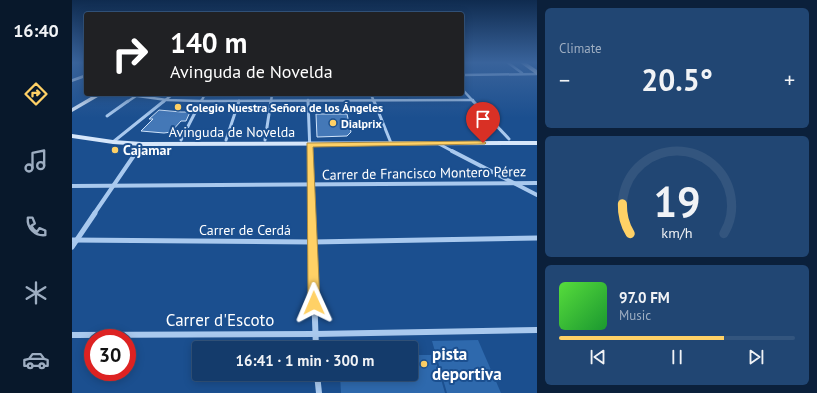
<!DOCTYPE html>
<html lang="en">
<head>
<meta charset="utf-8">
<style>
  body { margin:0; font-family:"PT Sans",sans-serif; background:#214673; color:#f1f3f6; height:100vh; display:flex; flex-direction:column; font-size:15px; white-space:nowrap }
  * { box-sizing:border-box; margin:0 }
  p { font-size:13px; color:#9dadc1 }
  .icon { flex:none; width:22px; height:22px; fill:none; stroke:currentColor; stroke-width:2; stroke-linecap:round; stroke-linejoin:round }
  .map { position:relative; flex:1; overflow:hidden }
  .details { display:flex; flex-direction:column; gap:8px; padding:8px; background:#0b203b; width:280px }
  .details>* { flex:none }
  .hud { position:absolute; left:12px; top:12px; width:380px; height:84px; border-radius:4px; box-shadow:0 2px 10px #0003,0 0 0 1px #33557e; background:#202124; color:#fff; overflow:hidden }
  .speed { position:absolute; left:12px; top:329px; display:flex; gap:8px; font-size:20px; font-weight:700; text-align:center }
  .speed>* { display:grid; place-content:center; width:52px; height:52px; border-radius:50%; background:#143b6b; box-shadow:0 2px 10px #0003,0 0 0 1px #33557e; line-height:1 }
  .speed .limit { border:6px solid #d22; background:#fff; color:#111 }
  .pin { position:absolute; display:grid; place-items:center; width:34px; height:34px; color:#fff; margin:-41px -17px; border-radius:50% 50% 50% 0; rotate:-45deg; box-shadow:0 0 4px #0007 }
  .pin .icon { rotate:45deg }
  .me { position:absolute; width:44px; margin:-22px; rotate:359deg; stroke-linejoin:round; filter:drop-shadow(0 0 3px #0008) }
  .turn { display:flex; align-items:center; gap:14px; height:84px; padding:0 20px; font-size:18px }
  .turn .icon { width:52px; height:52px; stroke-width:2.5 }
  .turn b { display:block; font-size:28px; line-height:34px }
  .big { font-size:30px; font-weight:800; line-height:1.1 }
  .details .card { flex:1; display:flex; flex-direction:column; justify-content:center; gap:6px; min-width:0; padding:0 14px; border-radius:6px; background:#214673 }
  .details .dial { align-items:center; gap:0 }
  .dial svg { height:104px; overflow:visible; fill:none; stroke:#33557e; stroke-width:7; stroke-linecap:round; text-anchor:middle }
  .dial text { fill:#f1f3f6; stroke:none }
  .song { display:flex; align-items:center; gap:12px }
  .cover { width:48px; height:48px; border-radius:6px; background:linear-gradient(135deg,hsl(110 70% 55%),hsl(130 70% 35%)) }
  .played { height:4px; border-radius:2px; background:linear-gradient(90deg,#ffd166 70%,#33557e 70%) }
  .keys { display:flex; justify-content:space-around; direction:ltr }
  .heat { display:flex; justify-content:space-between; align-items:center; font-size:22px; direction:ltr }
  .trip { position:absolute; left:120px; top:341px; width:226px; height:40px; border-radius:4px; background:#143b6b; box-shadow:0 2px 10px #0003,0 0 0 1px #33557e; font-weight:800; line-height:40px; text-align:center }
  main { display:flex; flex:1; min-height:0 }
  .dock { display:flex; flex-direction:column; width:72px; justify-content:space-around; align-items:center; background:#08182b; color:#9dadc1 }
  .dock .icon { width:28px; height:28px }
  .dock .active { color:#ffd166 }
  .dock b { font-size:18px; color:#f1f3f6 }
  .map>svg:first-child { display:block }
  .green { fill:#2e69ad }
  .building { fill:#4478b7; stroke:#cfe3fa }
  .lines { fill:none; stroke-linecap:round; stroke-linejoin:round }
  .street-far4 { stroke:#a9c9ee; stroke-width:2.5 }
  .street-far3 { stroke:#a9c9ee; stroke-width:3 }
  .street-far2 { stroke:#a9c9ee; stroke-width:4 }
  .street-far1 { stroke:#a9c9ee; stroke-width:5 }
  .street { stroke:#a9c9ee; stroke-width:6 }
  .secondary { fill:#d6e6fa; fill-rule:evenodd }
  .primary { fill:#f0f6ff; fill-rule:evenodd }
  .route { fill:#ffd166; stroke:#a68842 }
  .poi-dot { fill:#ffd166; stroke:#1b4f8f; stroke-width:1.5 }
  .labels { text-anchor:middle; dominant-baseline:central; stroke-width:4; stroke-linejoin:round; paint-order:stroke }
  .far-poi-label { font-size:12px; font-weight:bold; fill:#fff; stroke:#1b4f8f; text-anchor:start }
  .street-label { font-size:14px; fill:#fff; stroke:#1b4f8f }
  .poi-label { font-size:14px; font-weight:bold; fill:#fff; stroke:#1b4f8f; text-anchor:start }
  .near-street-label { font-size:17px; fill:#fff; stroke:#1b4f8f }
  .near-poi-label { font-size:17px; font-weight:bold; fill:#fff; stroke:#1b4f8f; text-anchor:start }
</style>
</head>
<body>
<main>
<nav class="dock">
<b>16:40</b>
<svg class="icon active" aria-label="directions" viewBox="0 0 24 24"><path d="M12 3l9 9-9 9-9-9zM9 14v-3h6M13 9l2 2-2 2"/></svg>
<svg class="icon" aria-label="music" viewBox="0 0 24 24"><path d="M9 18V5l10-2v13"/><circle cx="6" cy="18" r="3"/><circle cx="16" cy="16" r="3"/></svg>
<svg class="icon" aria-label="phone" viewBox="0 0 24 24"><path d="M5 4h4l2 5-3 2q2 4 5 5l2-3 5 2v4C11 20 4 13 5 4z"/></svg>
<svg class="icon" aria-label="climate" viewBox="0 0 24 24"><path d="M12 3v18M4 7l16 10M4 17L20 7"/></svg>
<svg class="icon" aria-label="car" viewBox="0 0 24 24"><path d="M5 17H2v-5l4-1 3-4h7l3 4 3 1v5h-3M9 17h6M6 11h13"/><circle cx="7" cy="17" r="2"/><circle cx="17" cy="17" r="2"/></svg>
</nav>
<div class="map">
<svg width="465" height="393" viewBox="0 0 465 393">
  <rect width="100%" height="100%" fill="#1b4f8f"/>
  <!-- green -->
  <g class="green">
    <polygon points="406,340 429,393 375,393 360,341"/>
    <polygon points="339,355 362,355 373,393 269,393 268,374 339,374"/>
  </g>
  <!-- building -->
  <g class="building">
    <polygon points="87,110 109,112 118,112 114,121 109,121 99,132 92,133 69,131 81,119 77,119"/>
    <polygon points="244,114 275,114 279,132 275,136 245,137"/>
  </g>
  <g class="lines">
    <!-- street-far4 -->
    <g class="street-far4">
      <polyline points="435,62 450,73"/>
      <polyline points="390,75 465,74"/>
      <polyline points="390,89 402,102"/>
      <polyline points="51,94 95,100 129,101 401,100"/>
      <polyline points="299,94 302,102"/>
      <polyline points="236,100 236,102"/>
      <polyline points="55,102 64,96"/>
      <polyline points="91,102 101,94"/>
      <polyline points="129,102 133,94"/>
      <polyline points="199,102 200,94"/>
    </g>
    <!-- street-far3 -->
    <g class="street-far3">
      <polyline points="236,101 238,152"/>
      <polyline points="302,101 319,143"/>
      <polyline points="401,101 437,139"/>
      <polyline points="35,116 56,101"/>
      <polyline points="109,140 129,101"/>
      <polyline points="154,140 167,101"/>
      <polyline points="193,140 199,101"/>
      <polyline points="41,142 92,101"/>
      <polyline points="367,144 382,152"/>
      <polyline points="65,152 70,144"/>
    </g>
    <!-- street-far2 -->
    <g class="street-far2">
      <polyline points="238,151 240,214"/>
      <polyline points="380,151 465,195"/>
      <polyline points="0,186 465,183"/>
      <polyline points="22,214 65,151"/>
    </g>
    <!-- street-far1 -->
    <g class="street-far1">
      <polyline points="240,213 242,294"/>
      <polyline points="0,240 240,242 465,238"/>
      <polyline points="0,247 23,213"/>
    </g>
    <!-- street -->
    <g class="street">
      <polyline points="242,293 244,348"/>
      <polyline points="0,335 243,334 465,330"/>
      <polyline points="245,374 247,393"/>
    </g>
    <!-- secondary -->
    <g class="secondary">
      <polygon points="14,74 14,77 0,82 0,79"/>
      <polygon points="24,94 31,94 0,112 0,108"/>
      <polygon points="0,134 41,140 70,142 465,141 465,145 70,146 41,144 0,138"/>
    </g>
    <!-- primary -->
    <polygon class="primary" points="447,62 453,62 465,70 465,75"/>
  </g>
  <!-- sky -->
  <linearGradient id="sky" x2="0" y2="1"><stop stop-color="#0f2b4f"/><stop offset="0.53" stop-color="#39639b"/><stop offset="1" stop-color="#39639b" stop-opacity="0"/></linearGradient>
  <rect width="465" height="118" fill="url(#sky)"/>
  <!-- route -->
  <polygon class="route" points="411,141 414,143 413,144 241,147 248,303 246,307 242,309 237,307 236,303 235,143"/>
  <!-- markers -->
  <g class="poi-dot">
    <circle cx="106" cy="107" r="4"/>
    <circle cx="261" cy="123" r="4"/>
    <circle cx="43" cy="150" r="4"/>
    <circle cx="352" cy="364" r="4"/>
  </g>
  <g class="labels">
    <!-- far-poi labels -->
    <g class="far-poi-label">
      <text x="114" y="107">Colegio Nuestra Señora de los Ángeles</text>
      <text x="269" y="123">Dialprix</text>
    </g>
    <!-- street labels -->
    <g class="street-label">
      <text x="160" y="132">Avinguda de Novelda</text>
      <text transform="translate(352 173) rotate(-1)">Carrer de Francisco Montero Pérez</text>
      <text x="173" y="230">Carrer de Cerdá</text>
    </g>
    <!-- poi labels -->
    <g class="poi-label">
      <text x="51" y="150">Cajamar</text>
    </g>
    <!-- near-street labels -->
    <g class="near-street-label">
      <text x="148" y="320">Carrer d'Escoto</text>
    </g>
    <!-- near-poi labels -->
    <g class="near-poi-label">
      <text x="360" y="354">pista<tspan x="360" dy="20">deportiva</tspan></text>
    </g>
  </g>
</svg>
<div class="speed"><div class="limit">30</div></div>
<div class="pin" style="left:411px;top:143px;background:#d93025"><svg class="icon" aria-label="arrive" viewBox="0 0 24 24"><path d="M6 21V4h12l-3 4 3 4H6"/></svg></div>
<svg class="me" style="left:242px;top:303px" viewBox="-20 -20 40 40"><path d="M0-17L14 15 0 8-14 15z" fill="#ffd166" stroke="#fff" stroke-width="4"/></svg>
<div class="trip">16:41 · 1 min · 300 m</div>
<div class="hud">
<div class="turn"><svg class="icon" aria-label="right" viewBox="0 0 24 24"><path d="M7 20v-9h11M14 6l5 5-5 5"/></svg><div><b>140 m</b>Avinguda de Novelda</div></div>
</div>
</div>
<section class="details">
<div class="card"><p>Climate</p>
<div class="heat"><a>−</a><b class="big">20.5°</b><a>+</a></div>
</div>
<div class="card dial"><svg viewBox="0 0 100 80">
<path d="M14 69A42 42 0 1 1 86 69"/>
<path d="M14 69A42 42 0 0 1 8 46" stroke="#ffd166"/>
<text x="50" y="56" font-size="32" font-weight="700">19</text>
<text x="50" y="72" font-size="11">km/h</text>
</svg></div>
<div class="card">
<div class="song"><i class="cover"></i><div><b>97.0 FM</b><p>Music</p></div></div>
<div class="played"></div>
<div class="keys"><svg class="icon" aria-label="previous" viewBox="0 0 24 24"><path d="M18 5L8 12l10 7zM5 5v14"/></svg><svg class="icon" aria-label="pause" viewBox="0 0 24 24"><path d="M8 5v14M16 5v14"/></svg><svg class="icon" aria-label="next" viewBox="0 0 24 24"><path d="M6 5l10 7-10 7zM19 5v14"/></svg></div>
</div>
</section>
</main>
</body>
</html>
